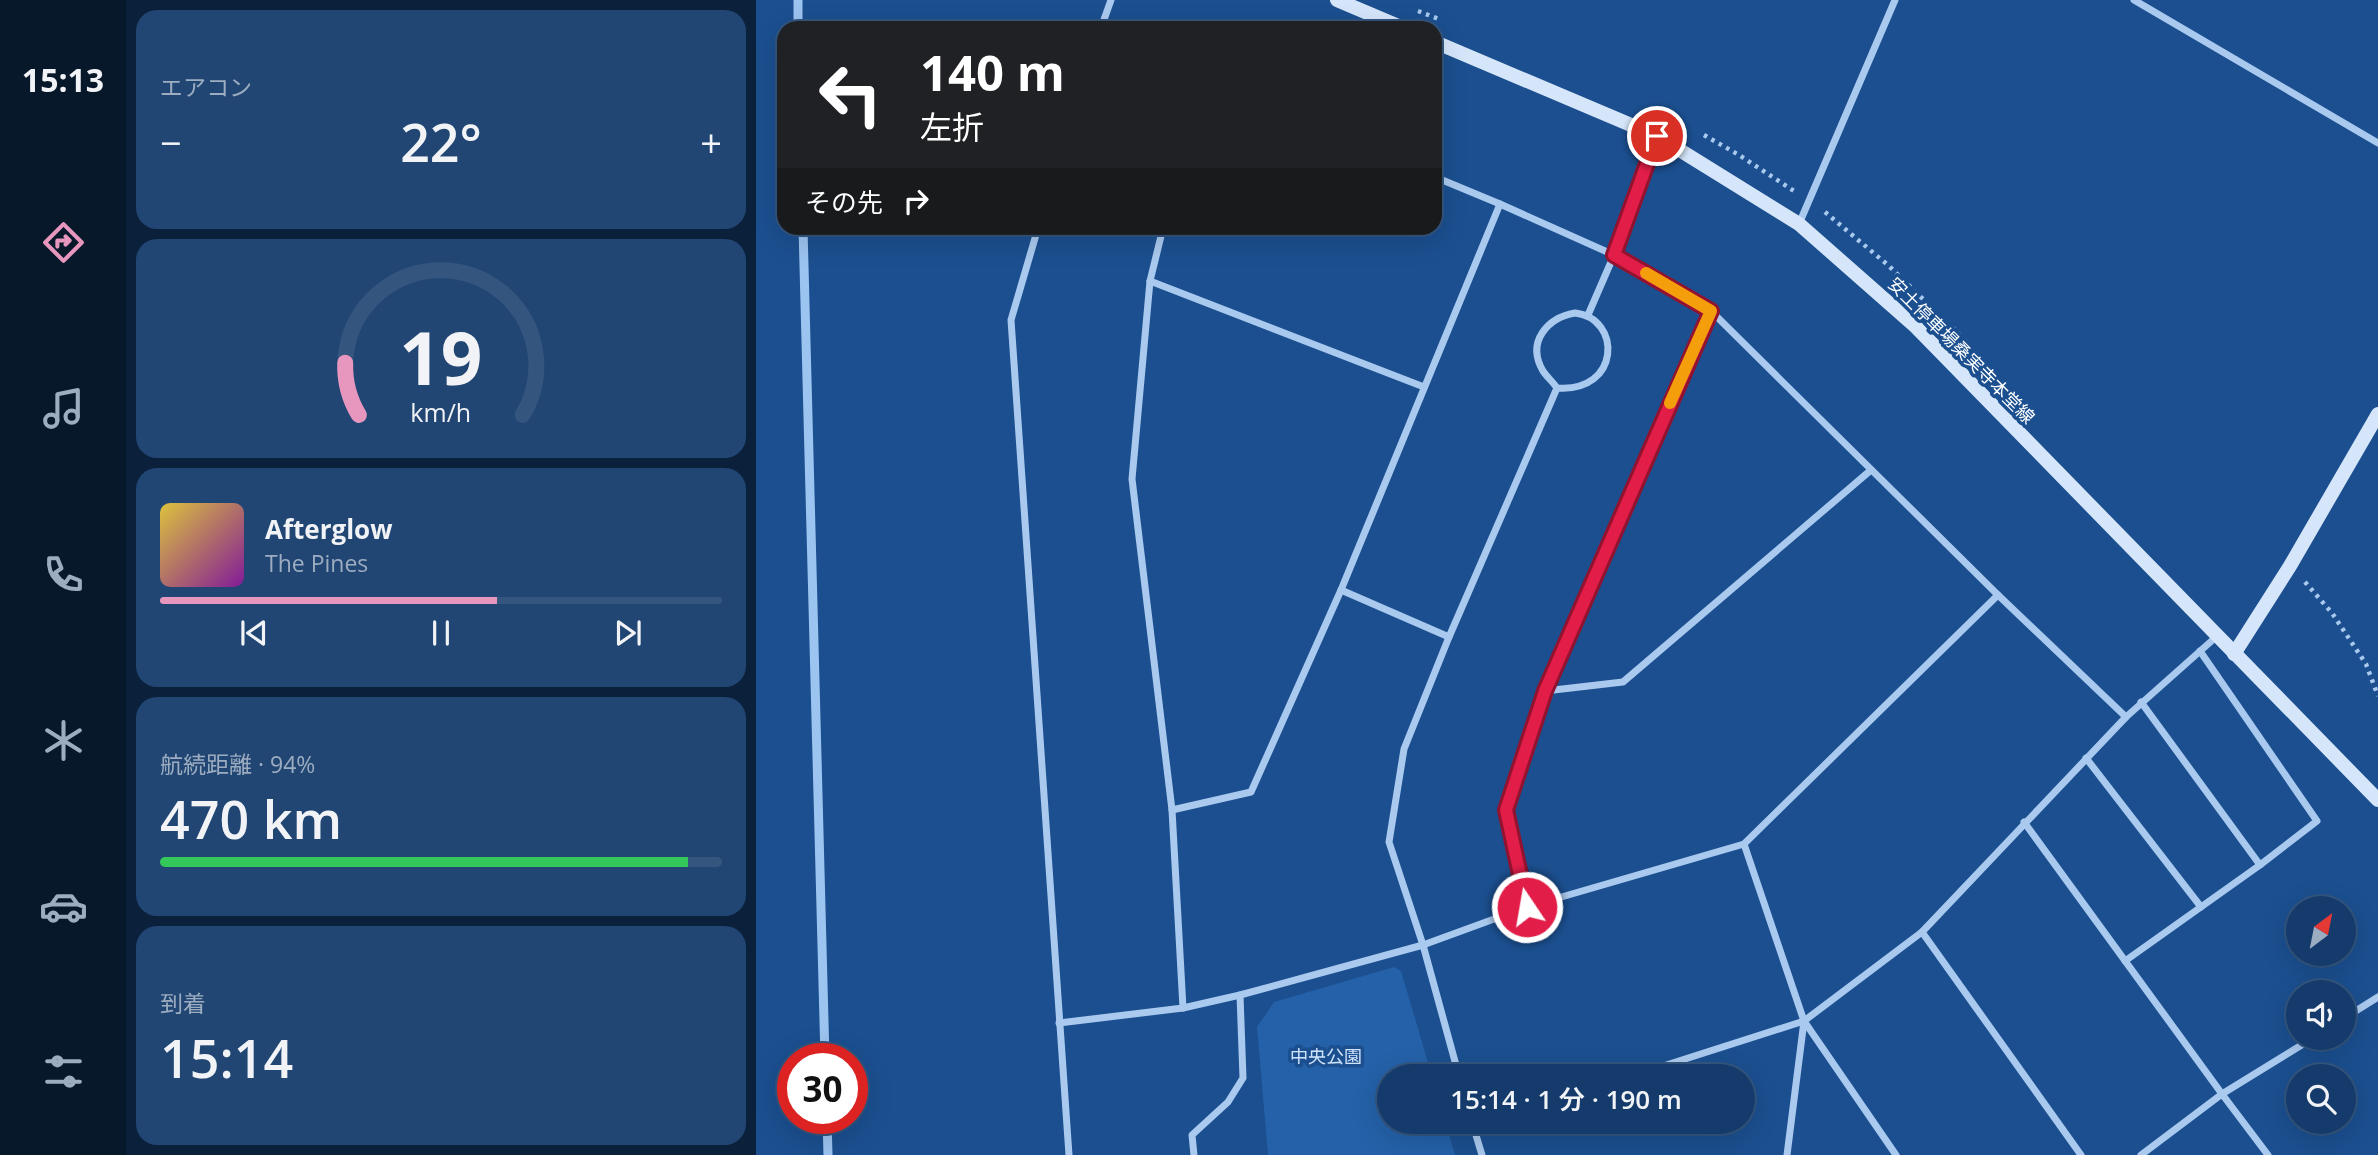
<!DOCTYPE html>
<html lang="ja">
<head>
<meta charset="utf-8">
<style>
  body { margin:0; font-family:"Open Sans","Noto Sans JP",sans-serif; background:#214673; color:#f1f3f6; height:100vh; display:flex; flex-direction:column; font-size:26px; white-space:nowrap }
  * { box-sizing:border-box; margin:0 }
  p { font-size:23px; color:#9dadc1 }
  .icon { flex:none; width:38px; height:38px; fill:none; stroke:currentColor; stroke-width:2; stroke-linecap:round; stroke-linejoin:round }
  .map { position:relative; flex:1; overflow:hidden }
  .details { display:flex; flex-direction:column; gap:10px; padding:10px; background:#0b203b; width:630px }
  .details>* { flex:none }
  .guide { position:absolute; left:21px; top:21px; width:665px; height:214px; border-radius:21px; box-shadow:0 7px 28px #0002,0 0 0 2px #33557e; background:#202124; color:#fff; overflow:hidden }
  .needle { width:46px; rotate:32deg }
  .tools { position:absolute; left:1530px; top:896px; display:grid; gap:14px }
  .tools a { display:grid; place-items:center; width:70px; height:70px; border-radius:50%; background:#143b6b; box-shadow:0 7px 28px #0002,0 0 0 2px #33557e; font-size:35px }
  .speed { position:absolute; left:21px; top:1043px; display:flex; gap:14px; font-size:35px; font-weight:700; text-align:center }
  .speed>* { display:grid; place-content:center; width:91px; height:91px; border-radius:50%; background:#143b6b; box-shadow:0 7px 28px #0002,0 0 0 2px #33557e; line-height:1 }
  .speed .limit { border:10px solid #d22; background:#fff; color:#111 }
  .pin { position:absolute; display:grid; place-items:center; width:60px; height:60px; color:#fff; margin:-30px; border:4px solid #fff; border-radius:50%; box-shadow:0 2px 7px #0007 }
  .me { position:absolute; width:77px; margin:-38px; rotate:348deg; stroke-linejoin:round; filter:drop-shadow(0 0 5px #0008) }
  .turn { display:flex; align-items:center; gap:24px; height:147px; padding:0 28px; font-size:32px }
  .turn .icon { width:91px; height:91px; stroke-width:2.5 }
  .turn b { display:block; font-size:49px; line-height:60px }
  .then { display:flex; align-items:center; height:66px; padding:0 28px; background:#0003; gap:14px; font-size:26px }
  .big { font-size:52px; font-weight:600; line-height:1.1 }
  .details .card { flex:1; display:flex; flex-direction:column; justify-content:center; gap:10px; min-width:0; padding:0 24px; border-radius:21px; background:#214673 }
  .details .dial { align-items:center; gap:0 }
  .dial svg { height:182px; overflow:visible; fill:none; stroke:#33557e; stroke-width:7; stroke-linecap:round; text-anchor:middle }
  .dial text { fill:#f1f3f6; stroke:none }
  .song { display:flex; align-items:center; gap:21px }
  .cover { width:84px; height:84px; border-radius:10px; background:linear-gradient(135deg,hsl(50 70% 55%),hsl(290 70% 35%)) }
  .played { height:7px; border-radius:4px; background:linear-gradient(90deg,#e797bd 60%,#33557e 60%) }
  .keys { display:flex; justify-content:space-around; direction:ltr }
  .heat { display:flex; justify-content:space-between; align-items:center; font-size:38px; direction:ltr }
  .charge { height:10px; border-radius:5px; background:linear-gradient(90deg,#34c759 94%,#33557e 0) }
  .trip { position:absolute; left:621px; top:1064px; width:378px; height:70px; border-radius:35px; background:#143b6b; box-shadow:0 7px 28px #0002,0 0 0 2px #33557e; font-weight:600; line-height:70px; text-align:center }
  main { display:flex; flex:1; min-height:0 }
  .menu { display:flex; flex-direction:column; width:126px; justify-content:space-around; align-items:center; background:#08182b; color:#9dadc1 }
  .menu .icon { width:49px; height:49px }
  .menu .active { color:#e797bd }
  .menu b { font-size:32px; color:#f1f3f6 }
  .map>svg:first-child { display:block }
  .green { fill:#2461a8 }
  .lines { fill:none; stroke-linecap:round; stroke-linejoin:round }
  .stream { stroke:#9cc4f0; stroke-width:9 }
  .path { stroke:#a9c9ee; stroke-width:4.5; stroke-dasharray:3.5 5; stroke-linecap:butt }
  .street { stroke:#a9c9ee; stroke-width:7 }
  .secondary { stroke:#d6e6fa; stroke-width:14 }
  .route-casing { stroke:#92132f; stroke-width:18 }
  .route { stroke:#e11d48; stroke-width:12 }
  .slow { stroke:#f59e0b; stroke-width:12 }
  .labels { text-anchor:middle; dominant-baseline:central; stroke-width:7; stroke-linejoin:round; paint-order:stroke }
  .street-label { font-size:18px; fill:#fff; stroke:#1b4f8f }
  .park-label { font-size:18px; fill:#cfe3fa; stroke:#1b4f8f }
</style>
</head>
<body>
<main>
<nav class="menu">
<b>15:13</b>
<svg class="icon active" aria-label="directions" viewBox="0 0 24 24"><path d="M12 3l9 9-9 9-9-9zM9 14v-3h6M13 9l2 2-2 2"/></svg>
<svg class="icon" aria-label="music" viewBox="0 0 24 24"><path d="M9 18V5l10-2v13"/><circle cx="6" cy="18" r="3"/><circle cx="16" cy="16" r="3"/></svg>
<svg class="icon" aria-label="phone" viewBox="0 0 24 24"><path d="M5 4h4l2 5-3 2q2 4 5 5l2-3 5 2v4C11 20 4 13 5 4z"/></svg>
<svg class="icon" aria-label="climate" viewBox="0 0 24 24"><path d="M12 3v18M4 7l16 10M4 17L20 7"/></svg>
<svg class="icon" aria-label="car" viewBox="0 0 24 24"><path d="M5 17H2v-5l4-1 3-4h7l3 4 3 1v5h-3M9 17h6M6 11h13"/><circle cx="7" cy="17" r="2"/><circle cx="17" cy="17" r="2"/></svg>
<svg class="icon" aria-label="filters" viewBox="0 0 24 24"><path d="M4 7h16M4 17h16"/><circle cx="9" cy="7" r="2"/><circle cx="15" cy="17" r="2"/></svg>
</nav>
<section class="details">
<div class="card"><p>エアコン</p>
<div class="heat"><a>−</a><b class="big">22°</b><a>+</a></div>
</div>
<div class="card dial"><svg viewBox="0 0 100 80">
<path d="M14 69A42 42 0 1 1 86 69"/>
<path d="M14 69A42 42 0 0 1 8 46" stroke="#e797bd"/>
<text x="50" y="56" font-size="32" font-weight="700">19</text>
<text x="50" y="72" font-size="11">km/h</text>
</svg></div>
<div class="card">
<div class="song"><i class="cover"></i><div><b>Afterglow</b><p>The Pines</p></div></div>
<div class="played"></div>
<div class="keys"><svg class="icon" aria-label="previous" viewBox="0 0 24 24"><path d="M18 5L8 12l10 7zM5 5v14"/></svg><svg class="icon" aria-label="pause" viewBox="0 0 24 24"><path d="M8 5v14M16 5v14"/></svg><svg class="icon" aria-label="next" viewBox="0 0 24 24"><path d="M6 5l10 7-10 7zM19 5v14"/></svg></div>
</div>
<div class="card"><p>航続距離 · 94%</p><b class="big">470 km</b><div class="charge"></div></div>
<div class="card"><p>到着</p><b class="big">15:14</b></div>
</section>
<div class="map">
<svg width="1622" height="1155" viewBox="0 0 1622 1155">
  <rect width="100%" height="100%" fill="#1b4f8f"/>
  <!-- green -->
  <polygon class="green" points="638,967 645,971 676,1076 634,1076 634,1122 689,1122 699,1155 512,1155 501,1027 518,1002"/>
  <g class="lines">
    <!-- stream -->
    <g class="stream">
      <polyline points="42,0 42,28"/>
      <polyline points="47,228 69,1059"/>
      <polyline points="71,1118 72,1155"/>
    </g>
    <!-- path -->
    <g class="path">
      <polyline points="662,11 683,19"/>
      <polyline points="948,135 983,155 1038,191"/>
      <polyline points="1069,212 1133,266 1172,304"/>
      <polyline points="1196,327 1214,346"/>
      <polyline points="1549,582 1576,613 1610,664 1622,696"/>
    </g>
    <!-- street -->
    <g class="street">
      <polyline points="1378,0 1622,143"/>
      <polyline points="345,28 355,0"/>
      <polyline points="679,177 744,204 858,255 955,311 1242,595 1370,717"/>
      <polyline points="1043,224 1139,0"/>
      <polyline points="282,228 255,320 313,1155"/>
      <polyline points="407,228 394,281 376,479 416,810 427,1008"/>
      <polyline points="394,281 668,387"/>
      <path d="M819 313C866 318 865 393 801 388 797 382 791 377 787 371 770 342 791 318 819 313Z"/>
      <polyline points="832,315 858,255 901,136"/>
      <polyline points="585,590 693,637"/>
      <polyline points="789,691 867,682 1115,470"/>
      <polyline points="1385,702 1504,865 1561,821 1444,651"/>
      <polyline points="1330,758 1445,907"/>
      <polyline points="416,810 495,792 585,590 744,204"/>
      <polyline points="1268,822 1466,1094 1557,1038"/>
      <polyline points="988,844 1048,1021 1031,1155"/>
      <polyline points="771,907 750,810 789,691 955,311"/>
      <polyline points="1166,932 1325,1155"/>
      <polyline points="1369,961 1504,865"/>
      <polyline points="1587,1019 1622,997"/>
      <polyline points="303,1023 427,1008 484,995 667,945 771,907 988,844 1242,595"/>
      <polyline points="703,1076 667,945 633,842 648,749 693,637 801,388"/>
      <polyline points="876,1076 1048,1021"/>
      <polyline points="716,1122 726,1155"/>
      <polyline points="717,1127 734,1122"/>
      <polyline points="438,1155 436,1135 472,1102 487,1078 484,995"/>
      <polyline points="1140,1155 1048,1021 1166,932 1370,717 1460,637"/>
      <polyline points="1385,1155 1466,1094 1512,1155"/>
    </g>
    <!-- secondary -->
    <g class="secondary">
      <polyline points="581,0 647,28"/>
      <polyline points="679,42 901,136 1043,224 1160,327 1622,800"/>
      <polyline points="1478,654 1534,566 1622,414"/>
    </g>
  </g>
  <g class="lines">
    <defs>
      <polyline id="route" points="771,907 750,810 789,691 955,311 858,255 901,136"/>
    </defs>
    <!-- route casing -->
    <use href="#route" class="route-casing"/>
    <!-- route -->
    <use href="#route" class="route"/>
    <!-- slow -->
    <polyline class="slow" points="890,273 955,311 914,403"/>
  </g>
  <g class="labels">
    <!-- street labels -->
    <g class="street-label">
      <text transform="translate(1206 350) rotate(45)">安土停車場桑実寺本堂線</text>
    </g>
    <!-- park labels -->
    <g class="park-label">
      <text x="570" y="1056">中央公園</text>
    </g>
  </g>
</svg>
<div class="tools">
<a><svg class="needle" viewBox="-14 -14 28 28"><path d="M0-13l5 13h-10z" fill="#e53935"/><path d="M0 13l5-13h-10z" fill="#9dadc1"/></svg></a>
<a><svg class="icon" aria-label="sound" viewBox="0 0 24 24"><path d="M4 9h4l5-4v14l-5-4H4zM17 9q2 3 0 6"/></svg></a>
<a><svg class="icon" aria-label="search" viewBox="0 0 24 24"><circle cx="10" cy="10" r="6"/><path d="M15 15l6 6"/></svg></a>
</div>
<div class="speed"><div class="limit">30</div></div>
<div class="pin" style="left:901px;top:136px;background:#d93025"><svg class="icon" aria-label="arrive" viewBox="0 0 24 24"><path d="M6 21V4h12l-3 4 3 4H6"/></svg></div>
<svg class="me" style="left:771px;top:907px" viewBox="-20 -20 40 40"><circle r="17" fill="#e11d48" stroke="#fff" stroke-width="3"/><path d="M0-11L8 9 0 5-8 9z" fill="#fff"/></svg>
<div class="trip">15:14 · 1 分 · 190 m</div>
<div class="guide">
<div class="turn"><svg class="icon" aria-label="left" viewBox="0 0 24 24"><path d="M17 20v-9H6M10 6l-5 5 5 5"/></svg><div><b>140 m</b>左折</div></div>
<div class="then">その先<svg class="icon" aria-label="right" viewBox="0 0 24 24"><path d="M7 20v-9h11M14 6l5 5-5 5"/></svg></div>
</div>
</div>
</main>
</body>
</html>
